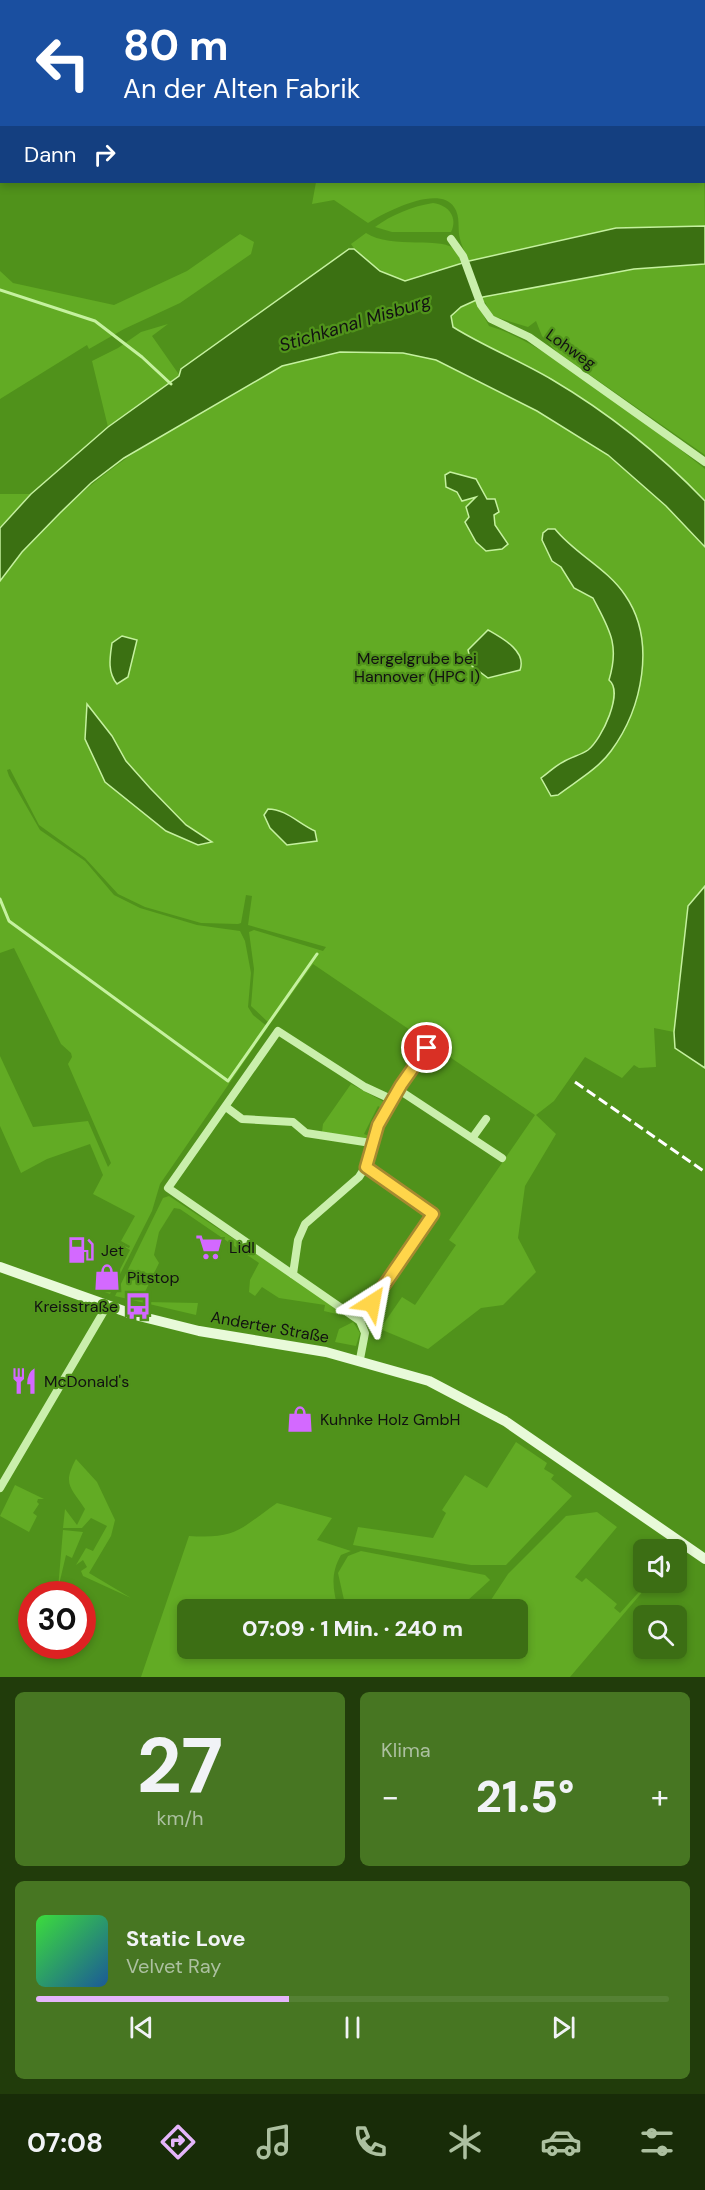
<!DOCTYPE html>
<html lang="de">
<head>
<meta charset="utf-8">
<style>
  body { margin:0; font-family:"DM Sans",sans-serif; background:#477622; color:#f1f3f6; height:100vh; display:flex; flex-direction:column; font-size:22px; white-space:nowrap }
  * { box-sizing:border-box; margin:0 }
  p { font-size:20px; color:#acc0a0 }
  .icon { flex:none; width:33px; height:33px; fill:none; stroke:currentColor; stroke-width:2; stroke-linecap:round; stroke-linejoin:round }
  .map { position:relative; height:1677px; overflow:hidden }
  .side { display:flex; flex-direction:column; gap:15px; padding:15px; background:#213c0b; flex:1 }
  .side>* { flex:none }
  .banner { position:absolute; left:0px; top:0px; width:705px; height:183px; box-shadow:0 3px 9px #0003; background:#1a4fa0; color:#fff; overflow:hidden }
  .buttons { position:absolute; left:633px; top:1539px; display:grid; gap:12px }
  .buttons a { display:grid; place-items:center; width:54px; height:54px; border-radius:9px; background:#3c6e14; box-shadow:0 3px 9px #0003; font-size:30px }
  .speed { position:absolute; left:18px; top:1581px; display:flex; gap:12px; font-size:30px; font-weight:700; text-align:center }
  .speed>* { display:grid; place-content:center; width:78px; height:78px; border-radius:50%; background:#3c6e14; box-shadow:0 3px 9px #0003; line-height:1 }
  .speed .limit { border:9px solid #d22; background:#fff; color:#111 }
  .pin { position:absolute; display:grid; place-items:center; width:51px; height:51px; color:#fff; margin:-26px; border:3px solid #fff; border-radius:50%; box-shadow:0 2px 6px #0007 }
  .me { position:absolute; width:66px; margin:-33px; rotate:34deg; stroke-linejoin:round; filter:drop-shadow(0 0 4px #0008) }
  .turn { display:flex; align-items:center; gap:21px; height:126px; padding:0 24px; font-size:27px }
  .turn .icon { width:78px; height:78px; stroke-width:2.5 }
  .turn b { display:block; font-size:42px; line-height:51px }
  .then { display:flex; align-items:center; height:57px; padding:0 24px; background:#0003; gap:12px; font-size:22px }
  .big { font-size:45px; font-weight:800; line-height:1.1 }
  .side .tile { flex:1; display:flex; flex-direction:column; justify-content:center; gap:9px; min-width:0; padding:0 21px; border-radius:9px; background:#477622 }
  .side .dial { align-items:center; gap:0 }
  .dial b { font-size:78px; line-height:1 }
  .song { display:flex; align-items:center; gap:18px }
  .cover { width:72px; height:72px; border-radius:9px; background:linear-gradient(135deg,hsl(120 70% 55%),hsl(210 70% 35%)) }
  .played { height:6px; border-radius:3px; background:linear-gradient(90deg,#e4b5fa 40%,#558134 40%) }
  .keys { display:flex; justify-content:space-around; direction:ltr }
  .heat { display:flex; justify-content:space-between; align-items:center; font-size:33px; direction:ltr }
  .side .tiles { flex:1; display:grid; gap:15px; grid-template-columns:1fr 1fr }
  .tile:last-child { grid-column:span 2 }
  .trip { position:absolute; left:177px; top:1599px; width:351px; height:60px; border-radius:9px; background:#3c6e14; box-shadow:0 3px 9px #0003; font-weight:800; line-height:60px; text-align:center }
  .tab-bar { display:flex; height:96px; justify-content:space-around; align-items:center; background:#182c08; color:#acc0a0 }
  .tab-bar .icon { width:42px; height:42px }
  .tab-bar .current { color:#e4b5fa }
  .tab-bar b { font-size:27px; color:#f1f3f6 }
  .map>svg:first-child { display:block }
  .green { fill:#62ab24 }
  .water { fill:#3b7012; stroke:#c5f19f; stroke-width:1.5 }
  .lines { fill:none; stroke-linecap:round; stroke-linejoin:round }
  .stream { stroke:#c5f19f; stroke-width:3 }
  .street { stroke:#caefac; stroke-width:8 }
  .secondary { stroke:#e8fad9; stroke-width:10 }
  .rail { stroke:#fff; stroke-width:3; stroke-dasharray:10 4.5; stroke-linecap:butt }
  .route-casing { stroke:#a68a30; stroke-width:15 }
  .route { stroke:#ffd54a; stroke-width:10 }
  .labels { text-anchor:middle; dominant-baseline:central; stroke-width:4.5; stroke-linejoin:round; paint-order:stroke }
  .street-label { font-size:16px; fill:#111; stroke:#50921b }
  .park-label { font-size:16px; fill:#111; stroke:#50921b }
  .poi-label { font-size:16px; fill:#111; stroke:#50921b; text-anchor:start }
  .water-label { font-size:18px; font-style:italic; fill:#111; stroke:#50921b }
</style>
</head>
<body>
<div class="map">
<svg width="705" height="1677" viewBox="0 0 705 1677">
  <rect width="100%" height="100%" fill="#50921b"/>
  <!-- green -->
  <g class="green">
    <path d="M704 153 705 226 616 228 469 261C466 254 462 247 460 239 457 228 461 217 454 207 439 184 385 212 368 223L334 200 312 204 316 182H704Z"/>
    <path d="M433 203C449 205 458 218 451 232H392L375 227C391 215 413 206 433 203Z"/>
    <path d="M366 233C391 250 445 235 456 251 459 254 460 260 461 264L405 281C385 273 363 263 351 244Z"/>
    <polygon points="240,234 254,242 251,254 180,303 124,329 89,349 87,345 0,399 0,271 13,283 114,305 187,271"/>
    <path d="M679 264H705V455L557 352 542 336 536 321 528 327 492 316 485 302 478 305 489 326C529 338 563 365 597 389 634 415 670 441 705 469V501C660 454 607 412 551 379 519 360 484 347 453 327L451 315 461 307 483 297 634 269Z"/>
    <polygon points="168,324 152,336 180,376 108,427 92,361 118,348 141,332"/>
    <path d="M340 352 403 353 436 360 537 411 608 454 666 506 705 547V886L688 906 674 1032 654 1028 656 1067 639 1068 634 1065 622 1078 585 1057 554 1101 536 1115 556 1134 525 1186 518 1238 536 1272 503 1305 481 1308 428 1349 380 1329 402 1297 415 1305 456 1245 449 1240 535 1115 313 964 270 1024 251 1006 254 969 249 932 254 930 323 951 326 947 248 925 252 896 246 895 241 923 238 924 201 923 145 907 118 894 85 858 39 825 10 769 7 770 9 776 40 830 85 861 114 895 140 908 197 925 240 931 245 941 251 973 248 1007 253 1015 268 1027 160 1184 152 1211 110 1294 99 1290 103 1281 112 1285 130 1250 116 1242 129 1248 130 1246 121 1241 135 1216 93 1194 103 1175 90 1144 47 1159 21 1173 0 1126V1056L33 1127 88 1121 108 1167 111 1163 68 1064 72 1057 71 1053 61 1044 14 948 0 953V581C60 498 134 449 222 399 241 389 261 373 282 366 300 359 321 357 340 352Z"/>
    <polygon points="0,494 31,494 0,528"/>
    <polygon points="351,1084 386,1103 384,1110 378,1106 364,1134 369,1136 366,1139 322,1132 323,1124"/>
    <polygon points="169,1196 335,1306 337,1314 324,1311 325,1305 279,1298 262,1287 255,1296 249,1292 250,1280 259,1263 180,1209 174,1208 159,1232 154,1255 159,1263 143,1296 146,1302 198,1303 196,1315 115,1296 163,1198"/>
    <polygon points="353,1322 360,1333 356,1346 335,1342 339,1329"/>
    <polygon points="516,1442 547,1463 544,1469 554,1475 551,1479 572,1496 506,1565 471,1565 353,1545 358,1527 433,1538 446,1513 442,1510 465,1475 487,1488"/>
    <path d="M76 1459 97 1482 115 1520 111 1536 89 1573 131 1598 83 1576 81 1571 87 1567 83 1560 76 1565 86 1548 93 1551 107 1526 91 1518 82 1528H63L65 1509 77 1525 85 1509C71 1487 62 1485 76 1459Z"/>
    <polygon points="15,1485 44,1499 38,1499 37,1502 39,1504 33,1513 37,1516 29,1532 0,1516"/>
    <path d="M277 1503 332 1518 317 1540 351 1551 341 1555C330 1574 333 1589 338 1609L188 1610V1648L349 1649 360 1659 376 1656 391 1659 396 1657 394 1649 518 1648V1610L485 1609 508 1574 566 1516 597 1512 617 1527 575 1577 582 1582 586 1578 617 1604 614 1608 620 1613 647 1583H650L570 1677H141L189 1536C237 1539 240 1529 277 1503Z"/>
    <polygon points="63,1530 83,1532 72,1558 66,1555 58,1589"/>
    <polygon points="361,1551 485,1575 490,1580 467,1601 451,1609 346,1609 338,1573 348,1556"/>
  </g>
  <!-- water -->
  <g class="water">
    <path d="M705 226V264L634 269 483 297 461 307 451 316 453 327C485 347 519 360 551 379 607 412 660 454 705 501V547L666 506 608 455 537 411 436 360 403 353 340 352 282 366 124 458 91 483 60 513 22 552 0 581V528L31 494 108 427 179 376 181 369 349 249H354L380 271 405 281 469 261 616 228Z"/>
    <polygon points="450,472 476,479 487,499 495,499 499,512 494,515 495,525 508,544 502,549 486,551 476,542 465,522 469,517 466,507 476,497 462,501 457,492 446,487 445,475"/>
    <path d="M548 529H555C575 554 607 568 625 595 657 641 642 709 611 751 598 769 575 782 558 795L551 796 541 778C548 773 555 766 563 762 571 757 581 755 588 750 602 739 624 692 609 680 620 644 609 629 593 598L574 588 561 567 552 561 542 540 543 533Z"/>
    <path d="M488 630C502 638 527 651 520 670L488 678 472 666 468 650Z"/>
    <path d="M122 636 137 640 128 677 117 684C107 672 110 657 112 643Z"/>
    <polygon points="87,704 112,736 126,761 150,788 186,825 212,842 198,845 166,831 105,782 85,739"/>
    <path d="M268 809C286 809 299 824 315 831L317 841 287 845 270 828 264 815Z"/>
    <polygon points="705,886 705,1068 675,1048 674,1032 688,906"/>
  </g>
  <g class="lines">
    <!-- stream -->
    <g class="stream">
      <polyline points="0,290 95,321 142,357 171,384"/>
      <polyline points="0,899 9,921 228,1081 317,954"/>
    </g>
    <!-- street -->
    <g class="street">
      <polyline points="451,239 463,256 481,305 491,319 529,337 705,462"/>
      <polyline points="399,1090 502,1158"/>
      <polyline points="226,1107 242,1119 293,1122 306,1133 371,1143 368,1163 359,1177 305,1224 298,1240 293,1274"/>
      <polyline points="473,1137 486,1119"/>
      <path d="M371 1143C384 1109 406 1078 427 1048"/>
      <polyline points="360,1321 433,1213 366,1167"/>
      <polyline points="360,1359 365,1333 360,1321 168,1188 278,1031 365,1087 393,1100"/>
      <polyline points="0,1488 107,1306"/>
    </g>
    <!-- secondary -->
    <polyline class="secondary" points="0,1267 135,1315 199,1331 326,1352 429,1381 505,1421 705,1559"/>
    <!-- rail -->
    <polyline class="rail" points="575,1082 705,1172"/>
  </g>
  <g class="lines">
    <defs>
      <polyline id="route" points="372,1303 433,1214 366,1167 378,1125 401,1085 427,1048"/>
    </defs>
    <!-- route casing -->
    <use href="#route" class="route-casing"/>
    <!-- route -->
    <use href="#route" class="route"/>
  </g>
  <!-- icons -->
  <defs>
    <symbol id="supermarket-bare" viewBox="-9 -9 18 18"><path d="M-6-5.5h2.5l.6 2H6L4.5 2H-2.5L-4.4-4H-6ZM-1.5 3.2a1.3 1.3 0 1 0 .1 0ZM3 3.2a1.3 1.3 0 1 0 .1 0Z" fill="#d369ff" stroke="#50921b" stroke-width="2.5" paint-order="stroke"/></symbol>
    <symbol id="fuel-bare" viewBox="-9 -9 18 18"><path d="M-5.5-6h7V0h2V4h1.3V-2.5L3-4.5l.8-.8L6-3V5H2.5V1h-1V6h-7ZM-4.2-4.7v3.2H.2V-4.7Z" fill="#d369ff" stroke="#50921b" stroke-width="2.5" paint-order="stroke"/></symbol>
    <symbol id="shop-bare" viewBox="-9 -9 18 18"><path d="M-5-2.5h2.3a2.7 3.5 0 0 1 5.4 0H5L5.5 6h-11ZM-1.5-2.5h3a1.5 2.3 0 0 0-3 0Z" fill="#d369ff" stroke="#50921b" stroke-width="2.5" paint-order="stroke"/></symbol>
    <symbol id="bus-bare" viewBox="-9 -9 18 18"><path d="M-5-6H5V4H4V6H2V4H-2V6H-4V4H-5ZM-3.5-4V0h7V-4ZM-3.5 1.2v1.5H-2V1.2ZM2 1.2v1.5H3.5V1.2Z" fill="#d369ff" stroke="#50921b" stroke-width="2.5" paint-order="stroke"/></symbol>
    <symbol id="restaurant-bare" viewBox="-9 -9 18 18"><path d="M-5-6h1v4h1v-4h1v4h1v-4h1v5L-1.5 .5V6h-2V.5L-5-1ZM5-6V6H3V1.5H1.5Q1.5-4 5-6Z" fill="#d369ff" stroke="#50921b" stroke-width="2.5" paint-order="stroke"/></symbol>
  </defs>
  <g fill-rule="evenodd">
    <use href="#supermarket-bare" x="190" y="1228" width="38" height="38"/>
    <use href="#fuel-bare" x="62" y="1231" width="38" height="38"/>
    <use href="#shop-bare" x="88" y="1258" width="38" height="38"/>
    <use href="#bus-bare" x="119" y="1287" width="38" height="38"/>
    <use href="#restaurant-bare" x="5" y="1362" width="38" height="38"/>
    <use href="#shop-bare" x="281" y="1400" width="38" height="38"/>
  </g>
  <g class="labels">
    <!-- street labels -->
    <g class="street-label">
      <text transform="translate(571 349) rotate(35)">Lohweg</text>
      <text transform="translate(270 1327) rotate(10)">Anderter Straße</text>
    </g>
    <!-- park labels -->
    <g class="park-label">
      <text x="417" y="658">Mergelgrube bei<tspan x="417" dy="18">Hannover (HPC I)</tspan></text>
    </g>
    <!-- poi labels -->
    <g class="poi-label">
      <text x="229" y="1247">Lidl</text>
      <text x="101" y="1250">Jet</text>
      <text x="127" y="1277">Pitstop</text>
      <text x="118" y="1306" text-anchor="end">Kreisstraße</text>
      <text x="44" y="1381">McDonald's</text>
      <text x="320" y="1419">Kuhnke Holz GmbH</text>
    </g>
    <!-- water labels -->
    <g class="water-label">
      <text transform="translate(355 323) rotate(-17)">Stichkanal Misburg</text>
    </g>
  </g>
</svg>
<div class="buttons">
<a><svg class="icon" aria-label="sound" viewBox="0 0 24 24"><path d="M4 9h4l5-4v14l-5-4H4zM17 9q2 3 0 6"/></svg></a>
<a><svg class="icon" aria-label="search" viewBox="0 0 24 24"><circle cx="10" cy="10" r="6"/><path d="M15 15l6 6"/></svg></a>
</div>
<div class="speed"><div class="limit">30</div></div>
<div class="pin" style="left:427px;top:1048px;background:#d93025"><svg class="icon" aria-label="arrive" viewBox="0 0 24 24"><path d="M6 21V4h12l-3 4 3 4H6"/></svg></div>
<svg class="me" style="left:372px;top:1303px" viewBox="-20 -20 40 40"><path d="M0-17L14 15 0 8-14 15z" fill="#ffd54a" stroke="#fff" stroke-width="4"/></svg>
<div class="trip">07:09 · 1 Min. · 240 m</div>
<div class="banner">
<div class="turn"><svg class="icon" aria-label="left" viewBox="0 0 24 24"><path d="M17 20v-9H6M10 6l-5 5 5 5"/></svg><div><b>80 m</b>An der Alten Fabrik</div></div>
<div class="then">Dann<svg class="icon" aria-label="right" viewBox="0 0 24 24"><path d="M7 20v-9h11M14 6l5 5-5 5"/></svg></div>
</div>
</div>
<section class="side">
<div class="tiles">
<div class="tile dial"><b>27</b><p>km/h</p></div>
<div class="tile"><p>Klima</p>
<div class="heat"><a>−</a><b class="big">21.5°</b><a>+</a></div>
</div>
<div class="tile">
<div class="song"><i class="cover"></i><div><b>Static Love</b><p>Velvet Ray</p></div></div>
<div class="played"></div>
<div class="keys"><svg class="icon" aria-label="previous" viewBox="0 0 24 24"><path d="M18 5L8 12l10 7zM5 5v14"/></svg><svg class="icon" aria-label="pause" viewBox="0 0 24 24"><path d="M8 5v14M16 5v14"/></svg><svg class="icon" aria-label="next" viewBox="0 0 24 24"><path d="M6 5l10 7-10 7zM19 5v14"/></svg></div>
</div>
</div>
</section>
<nav class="tab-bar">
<b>07:08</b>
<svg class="icon current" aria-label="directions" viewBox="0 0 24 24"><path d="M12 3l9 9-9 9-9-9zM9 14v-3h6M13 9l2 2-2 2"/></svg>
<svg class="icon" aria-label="music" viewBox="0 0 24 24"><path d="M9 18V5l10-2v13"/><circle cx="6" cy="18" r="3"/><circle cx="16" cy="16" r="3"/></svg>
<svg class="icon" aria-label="phone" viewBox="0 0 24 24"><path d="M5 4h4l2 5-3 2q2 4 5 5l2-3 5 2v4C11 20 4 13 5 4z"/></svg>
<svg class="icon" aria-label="climate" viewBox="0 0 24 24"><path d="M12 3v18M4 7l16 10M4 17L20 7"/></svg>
<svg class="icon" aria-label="car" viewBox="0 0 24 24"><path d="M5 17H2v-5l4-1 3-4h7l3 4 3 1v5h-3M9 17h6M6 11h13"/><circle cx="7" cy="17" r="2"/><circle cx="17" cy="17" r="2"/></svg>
<svg class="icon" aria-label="filters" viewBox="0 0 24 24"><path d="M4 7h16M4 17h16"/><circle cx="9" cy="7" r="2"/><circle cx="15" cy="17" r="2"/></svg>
</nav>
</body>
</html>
